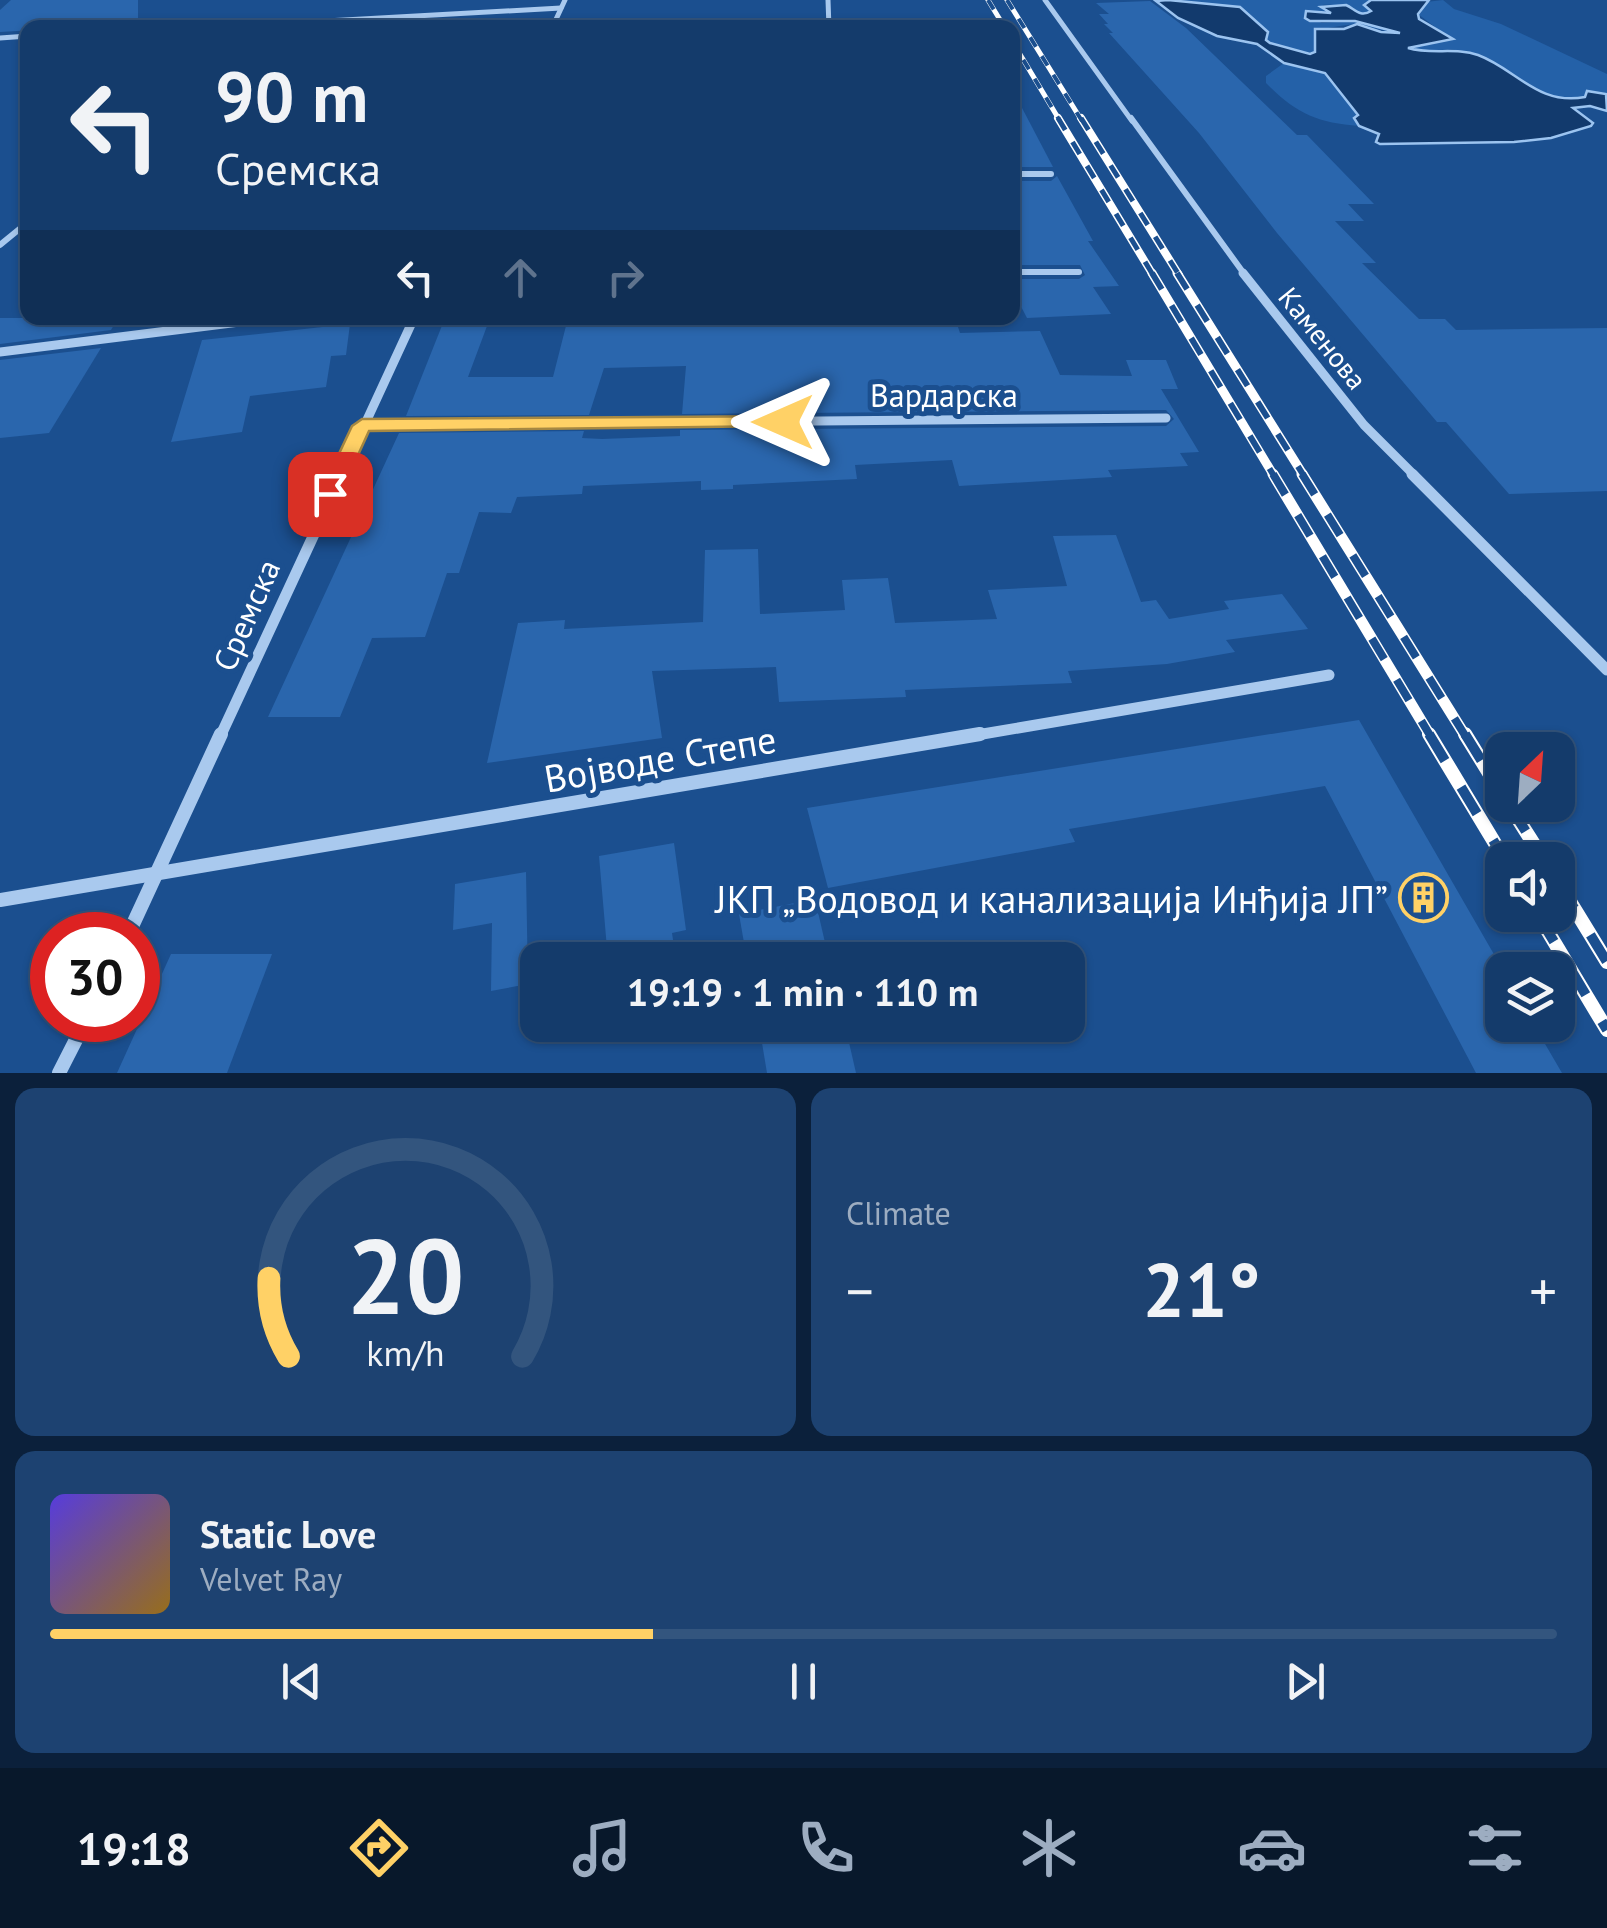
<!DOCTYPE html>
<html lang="en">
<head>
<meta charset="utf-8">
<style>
  body { margin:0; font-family:"PT Sans",sans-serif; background:#1d4271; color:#f1f3f6; height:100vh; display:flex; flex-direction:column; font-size:38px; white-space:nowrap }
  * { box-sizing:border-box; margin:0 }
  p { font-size:32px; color:#9dadc1 }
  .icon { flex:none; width:55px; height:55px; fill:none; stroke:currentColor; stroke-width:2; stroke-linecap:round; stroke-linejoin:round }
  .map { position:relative; height:1073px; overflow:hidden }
  .panel { display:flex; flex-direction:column; gap:15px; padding:15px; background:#0b203b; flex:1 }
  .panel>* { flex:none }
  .banner { position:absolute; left:20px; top:20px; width:1000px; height:305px; border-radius:20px; box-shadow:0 2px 8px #0004,0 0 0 2px #33557e; background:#143b6b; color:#f1f3f6; overflow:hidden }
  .needle { width:65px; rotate:25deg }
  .fabs { position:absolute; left:1485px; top:732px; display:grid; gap:20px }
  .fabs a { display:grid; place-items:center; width:90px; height:90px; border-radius:20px; background:#143b6b; box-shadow:0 2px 8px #0004,0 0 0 2px #33557e; font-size:50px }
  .speed { position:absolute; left:30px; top:912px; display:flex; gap:20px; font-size:50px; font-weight:700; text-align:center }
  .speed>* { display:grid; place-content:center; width:130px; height:130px; border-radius:50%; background:#143b6b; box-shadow:0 2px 8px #0004,0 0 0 2px #33557e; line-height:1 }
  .speed .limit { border:15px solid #d22; background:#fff; color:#111 }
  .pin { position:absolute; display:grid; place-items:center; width:85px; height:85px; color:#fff; margin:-42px; border-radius:20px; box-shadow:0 5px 15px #0006 }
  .me { position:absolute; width:110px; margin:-55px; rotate:270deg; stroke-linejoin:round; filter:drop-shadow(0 0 8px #0008) }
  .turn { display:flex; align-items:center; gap:35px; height:210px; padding:0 30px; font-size:45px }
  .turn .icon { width:130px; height:130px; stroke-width:2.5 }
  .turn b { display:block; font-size:70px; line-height:85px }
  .lanes { display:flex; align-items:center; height:95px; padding:0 30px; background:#0003; justify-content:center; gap:50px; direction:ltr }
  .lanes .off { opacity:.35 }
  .big { font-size:75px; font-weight:700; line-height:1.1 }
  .panel .card { flex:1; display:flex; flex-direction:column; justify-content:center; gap:15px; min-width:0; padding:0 35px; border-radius:20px; background:#1d4271 }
  .panel .dial { align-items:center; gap:0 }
  .dial svg { height:260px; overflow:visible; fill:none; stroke:#33557e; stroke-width:7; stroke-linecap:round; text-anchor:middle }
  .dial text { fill:#f1f3f6; stroke:none }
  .song { display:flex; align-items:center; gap:30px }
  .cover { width:120px; height:120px; border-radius:15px; background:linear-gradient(135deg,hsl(250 70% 55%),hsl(40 70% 35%)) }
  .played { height:10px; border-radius:5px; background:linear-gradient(90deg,#ffd166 40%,#33557e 40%) }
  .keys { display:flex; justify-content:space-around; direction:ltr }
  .heat { display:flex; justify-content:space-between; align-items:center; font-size:55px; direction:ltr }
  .panel .tiles { flex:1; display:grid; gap:15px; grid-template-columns:1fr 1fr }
  .card:last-child { grid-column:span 2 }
  .trip { position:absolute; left:520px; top:942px; width:565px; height:100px; border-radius:20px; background:#143b6b; box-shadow:0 2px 8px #0004,0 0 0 2px #33557e; font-weight:700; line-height:100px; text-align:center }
  .tab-bar { display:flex; height:160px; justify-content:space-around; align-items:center; background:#08182b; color:#9dadc1 }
  .tab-bar .icon { width:70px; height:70px }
  .tab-bar .active { color:#ffd166 }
  .tab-bar b { font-size:45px; color:#f1f3f6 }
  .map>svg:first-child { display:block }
  .green { fill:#2461a8 }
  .water { fill:#123a6d; stroke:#9cc4f0; stroke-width:2.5 }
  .building { fill:#2a66ad }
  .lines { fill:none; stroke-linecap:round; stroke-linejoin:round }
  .street-far4 { stroke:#a9c9ee; stroke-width:5 }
  .street-far3 { stroke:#a9c9ee; stroke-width:6 }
  .street-far2 { stroke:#a9c9ee; stroke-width:9 }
  .street-far1 { stroke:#a9c9ee; stroke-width:11 }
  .street { stroke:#a9c9ee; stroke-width:14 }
  .rail-far4-casing { stroke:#fff; stroke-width:5 }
  .rail-far3-casing { stroke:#fff; stroke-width:8 }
  .rail-far2-casing { stroke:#fff; stroke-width:9 }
  .rail-far1-casing { stroke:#fff; stroke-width:11 }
  .rail-casing { stroke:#fff; stroke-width:14 }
  .rail-far4 { stroke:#1b4f8f; stroke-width:4; stroke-dasharray:11; stroke-linecap:butt }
  .rail-far3 { stroke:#1b4f8f; stroke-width:5; stroke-dasharray:14; stroke-linecap:butt }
  .rail-far2 { stroke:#1b4f8f; stroke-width:6; stroke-dasharray:19; stroke-linecap:butt }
  .rail-far1 { stroke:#1b4f8f; stroke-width:8; stroke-dasharray:24; stroke-linecap:butt }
  .rail { stroke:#1b4f8f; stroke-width:10; stroke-dasharray:31; stroke-linecap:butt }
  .route { fill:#ffd166; stroke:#a68842; stroke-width:2.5 }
  .labels { text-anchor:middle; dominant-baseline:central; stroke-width:10; stroke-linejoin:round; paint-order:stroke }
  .far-street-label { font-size:28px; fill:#fff; stroke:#1b4f8f }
  .street-label { font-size:32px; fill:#fff; stroke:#1b4f8f }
  .near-street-label { font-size:38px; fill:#fff; stroke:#1b4f8f }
  .near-poi-label { font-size:38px; fill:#fff; stroke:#1b4f8f; text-anchor:end }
</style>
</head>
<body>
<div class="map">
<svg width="1607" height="1073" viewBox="0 0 1607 1073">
  <rect width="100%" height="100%" fill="#1b4f8f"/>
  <!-- green -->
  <g class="green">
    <path d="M1168 0H1373L1365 2 1371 13C1352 15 1347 3 1322 5L1334 14 1320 23 1355 21 1399 32H1419C1397 36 1383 30 1363 25 1355 22 1327 29 1315 30V52L1303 53 1270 43 1266 40 1268 31 1237 7Z"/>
    <path d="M1443 0 1454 9 1501 24 1607 74V94L1586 92V97C1539 106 1510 67 1470 53 1450 46 1427 54 1408 47L1452 40 1418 14 1426 2Z"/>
    <path d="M1284 63 1325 73 1355 107 1359 126C1317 123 1295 113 1266 83V76Z"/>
  </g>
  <!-- water -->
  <path class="water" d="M1168 0 1240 7 1268 32 1266 40 1270 43 1310 54 1315 52V29H1344L1357 24 1381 32 1400 33 1355 21H1310L1305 18 1306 11 1331 13 1321 7 1346 5C1355 9 1360 18 1371 11L1364 5 1371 0H1429L1418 14 1419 19 1453 39 1408 48C1431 55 1456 47 1478 55 1516 69 1538 106 1585 97L1587 91 1606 94 1607 111 1590 106 1573 108 1593 123 1591 126 1551 138 1514 142 1380 144 1376 142 1379 134 1359 126 1354 118 1358 115 1325 73 1284 63 1257 44 1217 36 1178 18 1156 1Z"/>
  <!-- building -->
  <g class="building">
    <polygon points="11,0 138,0 138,24 0,32 0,10"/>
    <polygon points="1150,1 1186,28 1297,135 1307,135 1374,204 1348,204 1364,221 1335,221 1376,263 1362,263 1419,319 1445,319 1456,330 1607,328 1607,491 1509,494 1446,422 1437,422 1277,233 1199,133 1109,33 1113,33 1104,24 1108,24 1099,14 1109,14 1096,3"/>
    <polygon points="1012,89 1053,167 1012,167"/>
    <polygon points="1057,176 1093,241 1088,241 1119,286 1093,287 1111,314 1027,318 1012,289 1012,279 1079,279 1085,275 1080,265 1012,265 1012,181 1051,181"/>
    <polygon points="0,318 118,318 111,330 0,344"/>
    <polygon points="445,318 490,318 468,377 553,377 568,318 955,318 960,333 1040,331 1060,375 1132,376 1126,360 1166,360 1178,389 1161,389 1199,452 1180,453 1188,466 1108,470 1112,477 959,486 952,460 855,465 857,479 733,485 733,489 701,490 701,481 583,486 582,494 517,497 511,513 479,512 459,573 447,573 425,637 372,638 340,717 268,717 399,433 584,431 582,438 602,439 680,436 680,430 1166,426 1174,419 1166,410 682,414 686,366 604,368 589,415 406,416"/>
    <polygon points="350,324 346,355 331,356 326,387 250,396 242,432 171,442 202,340"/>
    <polygon points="101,348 49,433 0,438 0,360"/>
    <polygon points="1116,535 1141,602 1156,600 1169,619 1229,609 1224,601 1282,594 1308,629 1226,640 1235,652 1167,664 1068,671 1072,683 905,690 906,697 779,702 776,667 652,671 662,738 487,763 518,623 565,620 564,629 703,622 705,550 758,549 760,614 845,610 842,580 888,578 895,623 997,619 988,590 1067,586 1053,536"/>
    <polygon points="1359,720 1503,970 1502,1025 1534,1025 1562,1073 1476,1073 1325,786 1069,829 1075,842 828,888 807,808"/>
    <polygon points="674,843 686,930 672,933 676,960 608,960 599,856"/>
    <polygon points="526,872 528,984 491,991 492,923 453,930 455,884"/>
    <polygon points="815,899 829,960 747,960 739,914"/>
    <polygon points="171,954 272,954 227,1073 117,1073"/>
    <polygon points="759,1025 845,1025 856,1073 767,1073"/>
  </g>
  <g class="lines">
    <!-- street-far4 -->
    <g class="street-far4">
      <polyline points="828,0 829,28"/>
      <polyline points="1045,0 1132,121"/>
      <polyline points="201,28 561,8"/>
      <polyline points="552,28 565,0"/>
      <polyline points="0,38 28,36"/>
    </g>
    <!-- street-far3 -->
    <g class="street-far3">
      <polyline points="1131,118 1245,275"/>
      <polyline points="1012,174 1051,174"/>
      <polyline points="0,245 28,222"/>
      <polyline points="1012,272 1079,272"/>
    </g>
    <!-- street-far2 -->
    <g class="street-far2">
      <polyline points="1243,273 1364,425 1415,476"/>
      <polyline points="0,352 271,318"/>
      <polyline points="362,425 1166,418"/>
      <polyline points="341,476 414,318"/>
    </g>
    <!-- street-far1 -->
    <g class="street-far1">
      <polyline points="1412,474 1607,670"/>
      <polyline points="220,737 342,474"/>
      <polyline points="965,737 1329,675"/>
    </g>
    <!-- street -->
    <g class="street">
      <polyline points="0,900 980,734"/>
      <polyline points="128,935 221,734"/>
      <polyline points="59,1073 86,1020"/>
    </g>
    <defs>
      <g id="rail-far4">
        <polyline points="988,0 1005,28"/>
        <polyline points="1007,0 1082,121"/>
        <polyline points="1012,41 1060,121"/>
      </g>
      <g id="rail-far3">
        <polyline points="1058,118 1153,275"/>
        <polyline points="1081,118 1179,275"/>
      </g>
      <g id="rail-far2">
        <polyline points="1152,273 1274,476"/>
        <polyline points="1177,273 1304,476"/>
      </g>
      <g id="rail-far1">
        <polyline points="1273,474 1431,737"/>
        <polyline points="1302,474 1466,737"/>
      </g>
      <g id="rail">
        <polyline points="1429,734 1505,860"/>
        <polyline points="1465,734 1502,794"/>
        <polyline points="1509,805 1544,860"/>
        <polyline points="1558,882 1607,962"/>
        <polyline points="1538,915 1607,1030"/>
      </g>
    </defs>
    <!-- rail-far4 casing -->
    <use href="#rail-far4" class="rail-far4-casing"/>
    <!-- rail-far3 casing -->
    <use href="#rail-far3" class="rail-far3-casing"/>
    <!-- rail-far2 casing -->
    <use href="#rail-far2" class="rail-far2-casing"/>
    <!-- rail-far1 casing -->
    <use href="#rail-far1" class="rail-far1-casing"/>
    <!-- rail casing -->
    <use href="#rail" class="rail-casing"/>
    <!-- rail-far4 -->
    <use href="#rail-far4" class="rail-far4"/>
    <!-- rail-far3 -->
    <use href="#rail-far3" class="rail-far3"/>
    <!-- rail-far2 -->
    <use href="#rail-far2" class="rail-far2"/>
    <!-- rail-far1 -->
    <use href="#rail-far1" class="rail-far1"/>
    <!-- rail -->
    <use href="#rail" class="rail"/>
  </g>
  <!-- route -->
  <polygon class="route" points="783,416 793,422 790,426 369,431 338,499 323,499 320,494 352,426 362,419"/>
  <!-- icons -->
  <defs>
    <symbol id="building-ring" viewBox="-11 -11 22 22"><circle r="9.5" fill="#1b4f8f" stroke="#ffd166" stroke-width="1.5"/><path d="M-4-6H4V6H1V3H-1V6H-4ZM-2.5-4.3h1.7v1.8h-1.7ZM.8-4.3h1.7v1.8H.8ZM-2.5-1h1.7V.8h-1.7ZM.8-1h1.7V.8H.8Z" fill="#ffd166"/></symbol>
  </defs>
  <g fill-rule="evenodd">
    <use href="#building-ring" x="1396" y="870" width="55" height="55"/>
  </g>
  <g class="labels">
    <!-- far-street labels -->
    <g class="far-street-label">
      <text transform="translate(1323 338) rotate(51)">Каменова</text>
    </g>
    <!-- street labels -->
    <g class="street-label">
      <text x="944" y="395">Вардарска</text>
      <text transform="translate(246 615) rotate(-66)">Сремска</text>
    </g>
    <!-- near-street labels -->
    <g class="near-street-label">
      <text transform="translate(660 758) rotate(-10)">Војводе Степе</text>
    </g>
    <!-- near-poi labels -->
    <g class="near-poi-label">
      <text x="1388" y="898">ЈКП „Водовод и канализација Инђија ЈП”</text>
    </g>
  </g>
</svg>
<div class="fabs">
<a><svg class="needle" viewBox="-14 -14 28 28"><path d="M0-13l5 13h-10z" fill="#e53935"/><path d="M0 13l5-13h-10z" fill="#9dadc1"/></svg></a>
<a><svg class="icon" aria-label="sound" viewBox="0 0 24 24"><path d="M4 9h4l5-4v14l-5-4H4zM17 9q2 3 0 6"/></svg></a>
<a><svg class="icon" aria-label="layers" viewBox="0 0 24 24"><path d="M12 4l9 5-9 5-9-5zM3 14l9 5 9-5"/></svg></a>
</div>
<div class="speed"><div class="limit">30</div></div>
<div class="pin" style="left:330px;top:494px;background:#d93025"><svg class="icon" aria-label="arrive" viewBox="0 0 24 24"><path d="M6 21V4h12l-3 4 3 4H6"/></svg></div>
<svg class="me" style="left:783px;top:422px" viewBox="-20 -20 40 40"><path d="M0-17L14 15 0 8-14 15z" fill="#ffd166" stroke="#fff" stroke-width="4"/></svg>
<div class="trip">19:19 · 1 min · 110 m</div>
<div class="banner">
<div class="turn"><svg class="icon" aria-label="left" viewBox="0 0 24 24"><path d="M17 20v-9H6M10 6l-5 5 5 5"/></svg><div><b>90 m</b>Сремска</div></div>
<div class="lanes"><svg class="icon" aria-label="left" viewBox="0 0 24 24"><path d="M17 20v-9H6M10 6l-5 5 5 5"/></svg><svg class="icon off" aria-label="ahead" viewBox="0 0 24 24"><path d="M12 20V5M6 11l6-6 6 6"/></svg><svg class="icon off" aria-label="right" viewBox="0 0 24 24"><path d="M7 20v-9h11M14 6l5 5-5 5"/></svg></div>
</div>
</div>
<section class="panel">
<div class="tiles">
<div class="card dial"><svg viewBox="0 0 100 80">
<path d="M14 69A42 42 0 1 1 86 69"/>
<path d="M14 69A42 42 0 0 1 8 45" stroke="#ffd166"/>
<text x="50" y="56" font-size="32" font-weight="700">20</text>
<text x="50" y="72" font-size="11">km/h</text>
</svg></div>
<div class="card"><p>Climate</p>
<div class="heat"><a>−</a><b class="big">21°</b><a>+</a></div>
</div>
<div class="card">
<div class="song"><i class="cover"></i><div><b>Static Love</b><p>Velvet Ray</p></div></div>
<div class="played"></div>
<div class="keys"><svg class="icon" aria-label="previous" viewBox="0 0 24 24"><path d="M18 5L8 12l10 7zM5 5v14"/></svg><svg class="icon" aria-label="pause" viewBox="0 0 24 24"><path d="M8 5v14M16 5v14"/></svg><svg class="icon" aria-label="next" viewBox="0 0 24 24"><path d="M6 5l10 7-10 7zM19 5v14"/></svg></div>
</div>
</div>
</section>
<nav class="tab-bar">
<b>19:18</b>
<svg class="icon active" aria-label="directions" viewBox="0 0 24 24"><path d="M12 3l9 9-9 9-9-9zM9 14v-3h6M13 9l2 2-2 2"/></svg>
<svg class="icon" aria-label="music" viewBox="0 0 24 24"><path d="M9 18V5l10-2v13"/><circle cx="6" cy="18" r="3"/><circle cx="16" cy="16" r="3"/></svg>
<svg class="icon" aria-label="phone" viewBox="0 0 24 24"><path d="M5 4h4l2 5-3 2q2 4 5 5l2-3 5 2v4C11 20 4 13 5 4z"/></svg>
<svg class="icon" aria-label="climate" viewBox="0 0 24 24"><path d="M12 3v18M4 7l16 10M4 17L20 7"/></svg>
<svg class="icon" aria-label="car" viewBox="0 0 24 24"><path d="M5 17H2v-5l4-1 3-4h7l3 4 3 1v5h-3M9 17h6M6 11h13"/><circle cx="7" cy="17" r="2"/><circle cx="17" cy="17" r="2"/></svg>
<svg class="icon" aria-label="filters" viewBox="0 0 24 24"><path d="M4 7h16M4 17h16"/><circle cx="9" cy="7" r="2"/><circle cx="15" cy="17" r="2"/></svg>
</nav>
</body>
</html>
